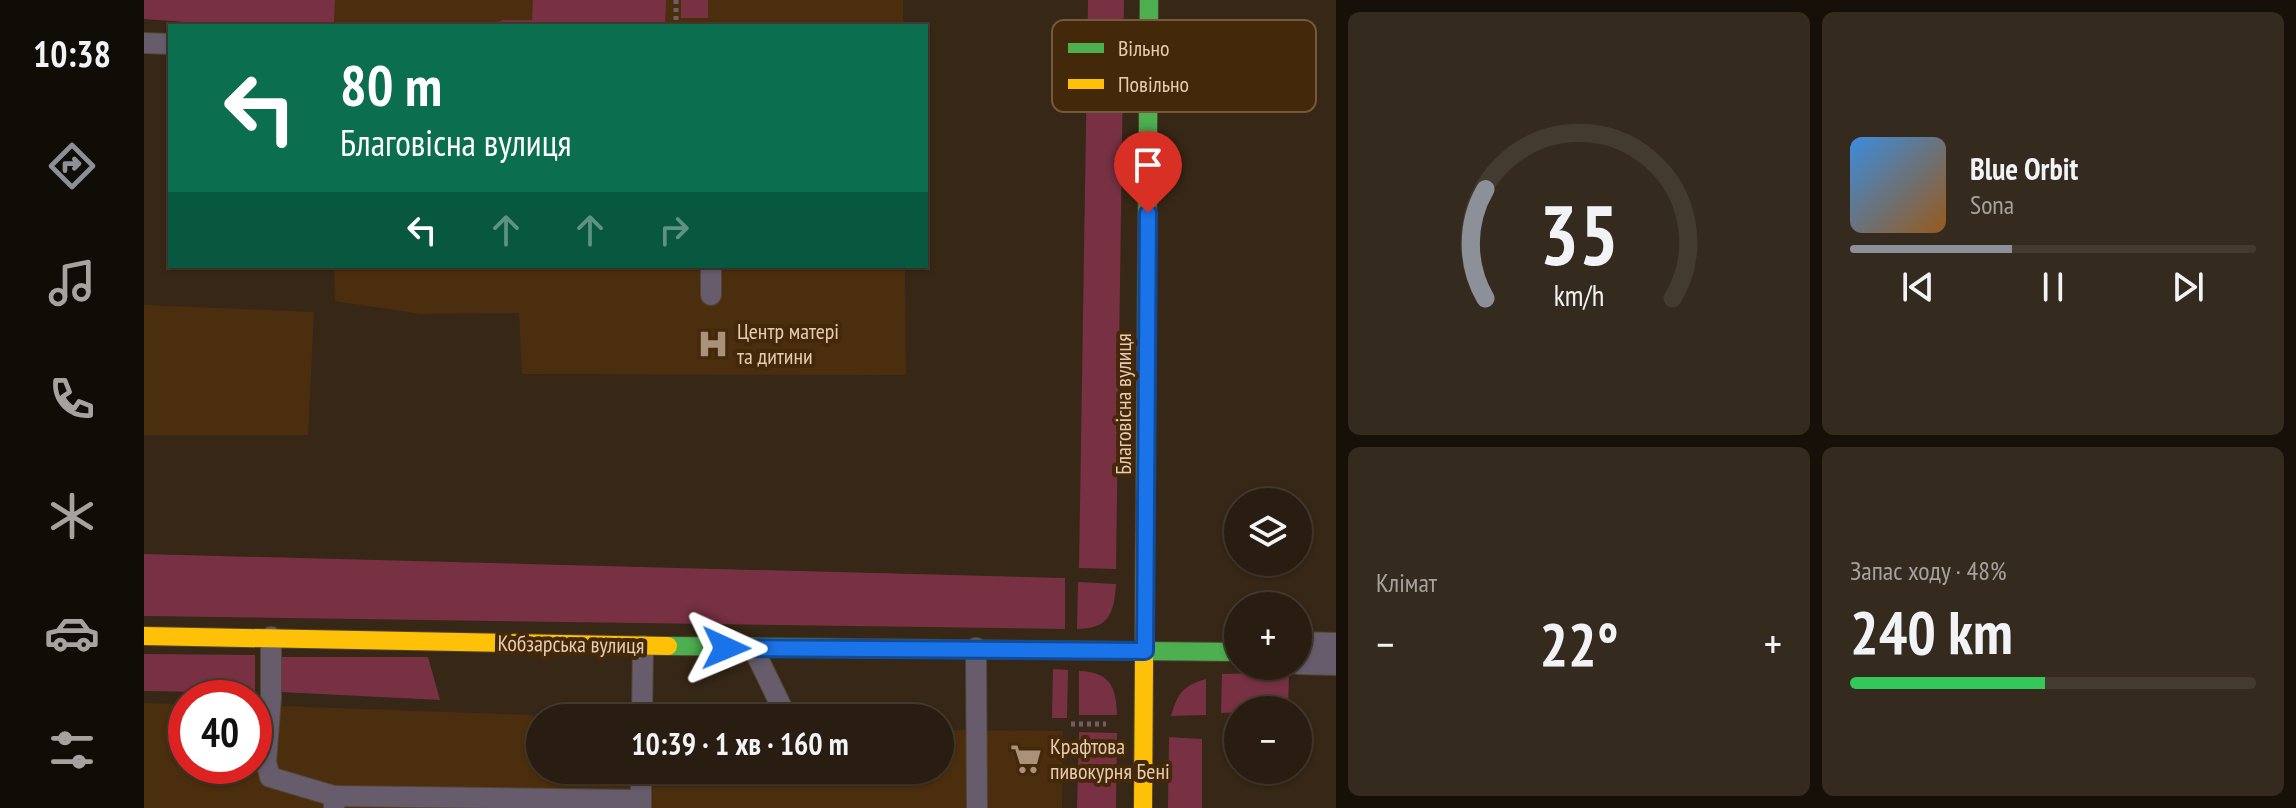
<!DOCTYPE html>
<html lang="uk">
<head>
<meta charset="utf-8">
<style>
  body { margin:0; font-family:"PT Sans Narrow",sans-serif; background:#342a1e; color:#f1f3f6; height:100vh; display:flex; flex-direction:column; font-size:30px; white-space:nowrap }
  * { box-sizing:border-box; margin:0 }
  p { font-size:26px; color:#a5a29f }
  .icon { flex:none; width:44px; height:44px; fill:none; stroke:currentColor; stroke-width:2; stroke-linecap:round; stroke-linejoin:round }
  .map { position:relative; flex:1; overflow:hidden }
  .side { display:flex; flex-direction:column; gap:12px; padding:12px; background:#161009; width:960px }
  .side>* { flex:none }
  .guide { position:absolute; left:24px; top:24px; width:760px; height:244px; border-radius:0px; box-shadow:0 2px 6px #0004,0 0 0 2px #443b30; background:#0b6e4f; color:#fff; overflow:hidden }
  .tools { position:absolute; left:1080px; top:488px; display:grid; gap:16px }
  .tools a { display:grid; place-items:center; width:88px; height:88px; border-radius:50%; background:#281d10; box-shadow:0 2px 6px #0004,0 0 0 2px #443b30; font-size:40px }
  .speed { position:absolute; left:24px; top:680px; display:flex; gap:16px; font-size:40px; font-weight:700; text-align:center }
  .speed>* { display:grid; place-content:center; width:104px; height:104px; border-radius:50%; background:#281d10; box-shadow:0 2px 6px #0004,0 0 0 2px #443b30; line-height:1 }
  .speed .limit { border:12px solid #d22; background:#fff; color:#111 }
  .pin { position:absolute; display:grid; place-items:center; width:68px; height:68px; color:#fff; margin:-82px -34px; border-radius:50% 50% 50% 0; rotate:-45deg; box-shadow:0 0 8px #0007 }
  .pin .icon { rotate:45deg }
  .me { position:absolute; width:88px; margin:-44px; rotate:91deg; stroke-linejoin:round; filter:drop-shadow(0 0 6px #0008) }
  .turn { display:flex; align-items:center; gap:28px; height:168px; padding:0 40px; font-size:36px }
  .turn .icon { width:104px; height:104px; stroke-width:2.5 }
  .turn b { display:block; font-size:56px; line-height:68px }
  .lanes { display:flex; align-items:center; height:76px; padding:0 40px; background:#0003; justify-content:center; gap:40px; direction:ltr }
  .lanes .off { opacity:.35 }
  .big { font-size:60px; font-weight:600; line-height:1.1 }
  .side .card { flex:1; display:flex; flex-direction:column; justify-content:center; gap:12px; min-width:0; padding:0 28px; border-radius:12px; background:#342a1e }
  .side .dial { align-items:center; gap:0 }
  .dial svg { height:208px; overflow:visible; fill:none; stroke:#443b30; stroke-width:7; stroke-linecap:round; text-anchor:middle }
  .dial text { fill:#f1f3f6; stroke:none }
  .song { display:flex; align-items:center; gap:24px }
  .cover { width:96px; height:96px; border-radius:12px; background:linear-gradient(135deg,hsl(210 70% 55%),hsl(30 70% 35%)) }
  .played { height:8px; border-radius:4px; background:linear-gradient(90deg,#8c9099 40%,#443b30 40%) }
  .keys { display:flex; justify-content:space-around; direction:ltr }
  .heat { display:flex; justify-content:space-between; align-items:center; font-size:44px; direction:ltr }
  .charge { height:12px; border-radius:6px; background:linear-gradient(90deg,#34c759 48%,#443b30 0) }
  .side .tiles { flex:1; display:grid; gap:12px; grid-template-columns:repeat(2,1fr) }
  .trip { position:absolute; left:382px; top:704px; width:428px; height:80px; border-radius:40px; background:#281d10; box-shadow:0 2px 6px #0004,0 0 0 2px #443b30; font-weight:600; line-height:80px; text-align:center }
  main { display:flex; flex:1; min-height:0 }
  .tab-bar { display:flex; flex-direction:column; width:144px; justify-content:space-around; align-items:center; background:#100c06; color:#a5a29f }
  .tab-bar .icon { width:56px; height:56px }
  .tab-bar .current { color:#8c9099 }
  .tab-bar b { font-size:36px; color:#f1f3f6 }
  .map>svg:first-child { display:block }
  .built { fill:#4b2e0d }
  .grass { fill:#773143 }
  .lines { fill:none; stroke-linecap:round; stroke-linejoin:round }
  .lane-casing { stroke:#544534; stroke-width:22 }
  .street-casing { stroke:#544534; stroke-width:44 }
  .fast-casing { stroke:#544534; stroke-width:20 }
  .slow-casing { stroke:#544534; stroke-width:20 }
  .path { stroke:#6c6066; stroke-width:5; stroke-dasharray:4 4; stroke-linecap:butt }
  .lane { stroke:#665c6c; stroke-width:20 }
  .street { stroke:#665c6c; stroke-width:42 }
  .fast { stroke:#4caf50; stroke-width:18 }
  .slow { stroke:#ffc107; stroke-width:18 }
  .route-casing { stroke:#114b97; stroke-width:20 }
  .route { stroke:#1a73e8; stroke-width:14 }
  .labels { text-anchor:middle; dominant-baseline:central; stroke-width:8; stroke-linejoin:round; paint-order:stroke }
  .poi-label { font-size:22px; fill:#e9cbb0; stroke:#432809; text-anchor:start }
  .street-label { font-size:22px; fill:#e9cbb0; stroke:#432809 }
  .key { fill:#432809; stroke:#75593b; stroke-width:2 }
  .key-label { font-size:22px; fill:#e9cbb0 }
</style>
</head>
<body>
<main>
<nav class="tab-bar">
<b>10:38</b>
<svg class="icon current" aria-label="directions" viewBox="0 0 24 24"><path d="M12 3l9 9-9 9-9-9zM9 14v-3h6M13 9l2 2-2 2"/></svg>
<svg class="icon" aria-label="music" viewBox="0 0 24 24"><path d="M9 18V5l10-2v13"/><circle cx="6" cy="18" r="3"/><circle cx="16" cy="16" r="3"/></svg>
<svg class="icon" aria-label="phone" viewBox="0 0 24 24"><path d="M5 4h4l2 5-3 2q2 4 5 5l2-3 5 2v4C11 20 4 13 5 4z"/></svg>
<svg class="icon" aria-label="climate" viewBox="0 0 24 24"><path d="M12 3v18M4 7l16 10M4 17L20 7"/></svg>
<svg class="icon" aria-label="car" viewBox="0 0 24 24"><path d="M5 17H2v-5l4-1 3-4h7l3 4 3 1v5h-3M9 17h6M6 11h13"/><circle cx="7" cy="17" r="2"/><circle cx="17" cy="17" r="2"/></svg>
<svg class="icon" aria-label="filters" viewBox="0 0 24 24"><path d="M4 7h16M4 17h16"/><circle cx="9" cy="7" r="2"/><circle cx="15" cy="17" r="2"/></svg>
</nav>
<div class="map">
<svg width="1192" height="808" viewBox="0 0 1192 808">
  <rect width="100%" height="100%" fill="#362716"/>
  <!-- built -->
  <g class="built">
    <polygon points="191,0 759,0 759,26 190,26"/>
    <polygon points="190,266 761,266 762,375 378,374 375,313 276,314 191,301"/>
    <polygon points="0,305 170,312 164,435 0,435"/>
    <polygon points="0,703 42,704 42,766 110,766 110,705 388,715 396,725 396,770 796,770 796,730 919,731 918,808 0,808"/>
  </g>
  <!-- grass -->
  <g class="grass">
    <polygon points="0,0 191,0 190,26 96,26 0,19"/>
    <polygon points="389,0 522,0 521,26 344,26 359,20 388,20"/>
    <rect x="537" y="0" width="27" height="18"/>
    <polygon points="944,0 980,0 972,569 935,568"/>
    <polygon points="0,554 921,578 921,629 0,616"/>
    <path d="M934 582 972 584C970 613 965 629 933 629Z"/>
    <polygon points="0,654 111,655 111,693 0,691"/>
    <polygon points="138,657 284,657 296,700 137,692"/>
    <polygon points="909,669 924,670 923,718 908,718"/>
    <path d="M935 671C966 672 972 686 973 715H935Z"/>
    <polygon points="1145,672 1144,710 1077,713 1078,674"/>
    <path d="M1062 679V715L1027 716C1034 692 1039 686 1062 679Z"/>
    <polygon points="935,732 973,733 972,808 933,808"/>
    <polygon points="1025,737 1058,739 1058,808 1024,808"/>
  </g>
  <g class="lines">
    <defs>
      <g id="lane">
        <polyline points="0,43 26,44"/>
        <polyline points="567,295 567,266"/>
        <polyline points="127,637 127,698 122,762 126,777 190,796"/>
        <polyline points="609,648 643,718"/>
        <polyline points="832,648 833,808"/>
        <polyline points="498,718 499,646"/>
        <polyline points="190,808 190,796 496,800"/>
        <polyline points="497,808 497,770"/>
      </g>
      <polyline id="street" points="1154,653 1192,654"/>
      <g id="fast">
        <polyline points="1002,378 1005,0"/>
        <polyline points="524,646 1094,652"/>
      </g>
      <g id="slow">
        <polyline points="0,636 524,646"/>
        <polyline points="999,808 1002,378"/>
      </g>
    </defs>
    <!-- lane casing -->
    <use href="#lane" class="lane-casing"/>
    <!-- street casing -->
    <use href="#street" class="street-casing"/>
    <!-- fast casing -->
    <use href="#fast" class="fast-casing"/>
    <!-- slow casing -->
    <use href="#slow" class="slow-casing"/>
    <!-- path -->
    <g class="path">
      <polyline points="532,0 532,26"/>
      <polyline points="927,724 962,724"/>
    </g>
    <!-- lane -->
    <use href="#lane" class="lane"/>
    <!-- street -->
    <use href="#street" class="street"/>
    <!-- fast -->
    <use href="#fast" class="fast"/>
    <!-- slow -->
    <use href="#slow" class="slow"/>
  </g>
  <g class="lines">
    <defs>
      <polyline id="route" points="582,648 1001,651 1004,213"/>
    </defs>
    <!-- route casing -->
    <use href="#route" class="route-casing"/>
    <!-- route -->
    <use href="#route" class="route"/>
  </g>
  <!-- icons -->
  <defs>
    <symbol id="hospital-bare" viewBox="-9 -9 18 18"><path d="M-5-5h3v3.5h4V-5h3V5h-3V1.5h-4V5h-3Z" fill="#aa927a" stroke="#432809" stroke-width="2.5" paint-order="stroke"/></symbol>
    <symbol id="supermarket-bare" viewBox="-9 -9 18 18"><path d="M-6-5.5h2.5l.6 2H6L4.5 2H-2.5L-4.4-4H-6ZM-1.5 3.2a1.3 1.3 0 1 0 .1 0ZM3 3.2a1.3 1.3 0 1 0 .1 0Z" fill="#aa927a" stroke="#432809" stroke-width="2.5" paint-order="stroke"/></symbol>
  </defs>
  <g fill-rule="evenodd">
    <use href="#hospital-bare" x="547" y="322" width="44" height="44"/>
    <use href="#supermarket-bare" x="860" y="737" width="44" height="44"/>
  </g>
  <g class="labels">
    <!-- poi labels -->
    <g class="poi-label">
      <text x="593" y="331">Центр матері<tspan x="593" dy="25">та дитини</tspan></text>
      <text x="906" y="746">Крафтова<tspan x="906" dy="25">пивокурня Бені</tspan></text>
    </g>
    <!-- street labels -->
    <g class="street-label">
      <text transform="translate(979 404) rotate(-90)">Благовісна вулиця</text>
      <text transform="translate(427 644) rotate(1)">Кобзарська вулиця</text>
    </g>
  </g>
  <!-- legend -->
  <rect x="908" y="20" width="264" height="92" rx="12" class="key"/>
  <rect x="924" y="43" width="36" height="10" fill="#4caf50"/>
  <rect x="924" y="79" width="36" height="10" fill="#ffc107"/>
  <g class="key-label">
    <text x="974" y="56">Вільно</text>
    <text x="974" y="92">Повільно</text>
  </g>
</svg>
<div class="tools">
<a><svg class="icon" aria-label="layers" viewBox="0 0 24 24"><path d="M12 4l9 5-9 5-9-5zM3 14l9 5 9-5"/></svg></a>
<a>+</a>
<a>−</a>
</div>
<div class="speed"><div class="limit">40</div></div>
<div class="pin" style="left:1004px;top:213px;background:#d93025"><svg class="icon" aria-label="arrive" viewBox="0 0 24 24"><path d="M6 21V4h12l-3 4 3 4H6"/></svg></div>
<svg class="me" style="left:582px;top:648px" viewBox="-20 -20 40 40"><path d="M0-17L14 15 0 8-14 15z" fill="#1a73e8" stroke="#fff" stroke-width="4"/></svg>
<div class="trip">10:39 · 1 хв · 160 m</div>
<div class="guide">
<div class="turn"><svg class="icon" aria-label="left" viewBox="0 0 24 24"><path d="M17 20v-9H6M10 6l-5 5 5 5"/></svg><div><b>80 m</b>Благовісна вулиця</div></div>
<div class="lanes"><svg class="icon" aria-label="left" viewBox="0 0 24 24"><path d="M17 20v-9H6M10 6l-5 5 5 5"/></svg><svg class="icon off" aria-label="ahead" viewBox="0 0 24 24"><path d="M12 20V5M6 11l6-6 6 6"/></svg><svg class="icon off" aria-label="ahead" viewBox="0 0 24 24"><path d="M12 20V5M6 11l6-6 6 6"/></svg><svg class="icon off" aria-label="right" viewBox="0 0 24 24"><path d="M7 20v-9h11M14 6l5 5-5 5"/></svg></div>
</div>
</div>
<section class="side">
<div class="tiles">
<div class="card dial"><svg viewBox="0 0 100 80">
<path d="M14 69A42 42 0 1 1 86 69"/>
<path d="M14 69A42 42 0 0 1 14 27" stroke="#8c9099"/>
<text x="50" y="56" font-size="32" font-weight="700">35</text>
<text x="50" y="72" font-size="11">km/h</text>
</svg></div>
<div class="card">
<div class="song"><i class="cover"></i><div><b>Blue Orbit</b><p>Sona</p></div></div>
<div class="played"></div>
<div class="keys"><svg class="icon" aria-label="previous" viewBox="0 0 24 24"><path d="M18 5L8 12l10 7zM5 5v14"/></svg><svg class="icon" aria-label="pause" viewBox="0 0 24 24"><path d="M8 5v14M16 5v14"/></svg><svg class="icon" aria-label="next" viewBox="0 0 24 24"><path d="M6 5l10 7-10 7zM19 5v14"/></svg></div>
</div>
<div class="card"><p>Клімат</p>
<div class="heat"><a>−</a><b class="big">22°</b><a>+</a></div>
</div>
<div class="card"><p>Запас ходу · 48%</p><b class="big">240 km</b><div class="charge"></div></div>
</div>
</section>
</main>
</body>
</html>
